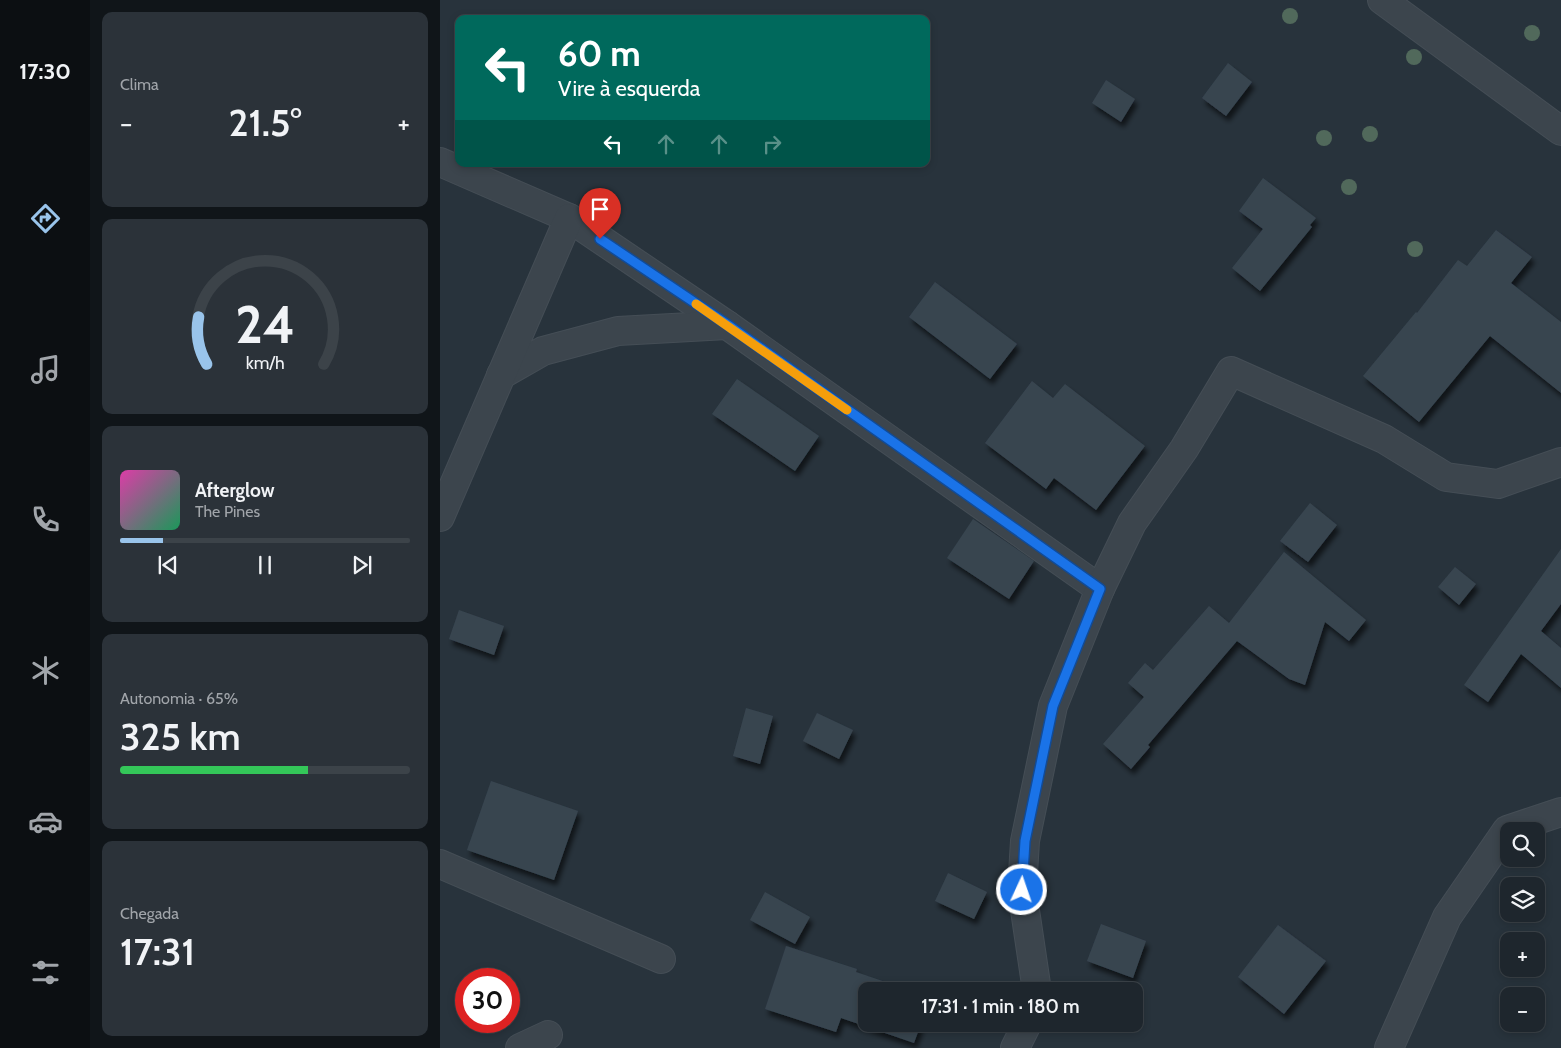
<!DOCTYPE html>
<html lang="pt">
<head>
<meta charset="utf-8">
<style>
  body { margin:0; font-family:Cabin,sans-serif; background:#2b3239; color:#f1f3f6; height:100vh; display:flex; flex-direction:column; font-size:19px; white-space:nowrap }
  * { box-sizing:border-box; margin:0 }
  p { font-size:16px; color:#a1a5aa }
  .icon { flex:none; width:28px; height:28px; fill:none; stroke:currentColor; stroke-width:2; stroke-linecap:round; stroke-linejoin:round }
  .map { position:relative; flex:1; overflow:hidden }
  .drawer { display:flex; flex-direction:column; gap:12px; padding:12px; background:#101519; width:350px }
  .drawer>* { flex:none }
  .guide { position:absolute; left:15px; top:15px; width:475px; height:152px; border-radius:10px; box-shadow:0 2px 8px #0003,0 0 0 1px #3c4349; background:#00695c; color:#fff; overflow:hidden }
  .tools { position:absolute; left:1060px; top:822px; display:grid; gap:10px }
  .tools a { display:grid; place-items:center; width:45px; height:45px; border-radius:10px; background:#1e262d; box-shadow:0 2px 8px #0003,0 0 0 1px #3c4349; font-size:25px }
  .speed { position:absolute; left:15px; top:968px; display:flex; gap:10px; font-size:25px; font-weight:700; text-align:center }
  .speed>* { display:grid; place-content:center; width:65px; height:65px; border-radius:50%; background:#1e262d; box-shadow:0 2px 8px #0003,0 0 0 1px #3c4349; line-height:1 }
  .speed .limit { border:8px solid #d22; background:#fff; color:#111 }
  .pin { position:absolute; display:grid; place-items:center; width:42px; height:42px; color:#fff; margin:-51px -21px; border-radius:50% 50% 50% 0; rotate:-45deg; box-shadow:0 0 5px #0007 }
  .pin .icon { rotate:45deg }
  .me { position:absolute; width:55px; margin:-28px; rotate:3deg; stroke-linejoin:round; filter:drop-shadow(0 0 4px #0008) }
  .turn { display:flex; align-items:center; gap:18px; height:105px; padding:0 20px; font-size:22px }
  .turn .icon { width:65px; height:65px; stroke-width:2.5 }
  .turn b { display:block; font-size:35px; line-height:42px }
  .lanes { display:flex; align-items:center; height:48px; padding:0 20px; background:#0003; justify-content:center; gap:25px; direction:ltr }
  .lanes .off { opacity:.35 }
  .big { font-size:38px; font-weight:600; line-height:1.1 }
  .drawer .tile { flex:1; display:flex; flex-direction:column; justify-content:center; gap:8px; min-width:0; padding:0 18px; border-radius:10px; background:#2b3239 }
  .drawer .dial { align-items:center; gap:0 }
  .dial svg { height:130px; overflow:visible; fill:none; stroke:#3c4349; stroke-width:7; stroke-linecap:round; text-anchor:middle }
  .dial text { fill:#f1f3f6; stroke:none }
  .song { display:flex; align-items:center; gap:15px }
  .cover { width:60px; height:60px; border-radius:8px; background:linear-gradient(135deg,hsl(320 70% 55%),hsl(150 70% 35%)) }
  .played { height:5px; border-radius:2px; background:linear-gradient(90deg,#99c4eb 15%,#3c4349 15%) }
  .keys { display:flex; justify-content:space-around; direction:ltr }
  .heat { display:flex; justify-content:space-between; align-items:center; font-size:28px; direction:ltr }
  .charge { height:8px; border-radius:4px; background:linear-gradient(90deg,#34c759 65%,#3c4349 0) }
  .trip { position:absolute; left:418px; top:982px; width:285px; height:50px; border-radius:10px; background:#1e262d; box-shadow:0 2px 8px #0003,0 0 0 1px #3c4349; font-weight:600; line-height:50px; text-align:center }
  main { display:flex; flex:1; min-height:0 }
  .tabs { display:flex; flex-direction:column; width:90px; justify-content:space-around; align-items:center; background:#0c0f12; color:#a1a5aa }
  .tabs .icon { width:35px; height:35px }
  .tabs .active { color:#99c4eb }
  .tabs b { font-size:22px; color:#f1f3f6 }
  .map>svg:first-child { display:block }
  .building { fill:#384550; filter:url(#shadow) }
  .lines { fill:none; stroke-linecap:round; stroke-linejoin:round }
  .street-casing { stroke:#454e56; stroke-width:30 }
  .street { stroke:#3c454d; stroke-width:28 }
  .tree { fill:#51695b }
  .route-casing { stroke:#114b97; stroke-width:12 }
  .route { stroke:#1a73e8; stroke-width:9 }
  .slow { stroke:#f59e0b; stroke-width:9 }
</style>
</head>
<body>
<main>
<nav class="tabs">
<b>17:30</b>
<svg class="icon active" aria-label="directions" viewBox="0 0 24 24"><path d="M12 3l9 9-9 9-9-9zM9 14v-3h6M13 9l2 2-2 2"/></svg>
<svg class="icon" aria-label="music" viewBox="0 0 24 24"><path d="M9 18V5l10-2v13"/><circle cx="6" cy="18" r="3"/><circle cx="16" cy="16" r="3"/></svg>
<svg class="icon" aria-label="phone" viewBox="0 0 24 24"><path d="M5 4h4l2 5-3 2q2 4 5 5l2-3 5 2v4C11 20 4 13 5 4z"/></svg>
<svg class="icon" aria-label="climate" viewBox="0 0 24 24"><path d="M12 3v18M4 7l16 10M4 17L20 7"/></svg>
<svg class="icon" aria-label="car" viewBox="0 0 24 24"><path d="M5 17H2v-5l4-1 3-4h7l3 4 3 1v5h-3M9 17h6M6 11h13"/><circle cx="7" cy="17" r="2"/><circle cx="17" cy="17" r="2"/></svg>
<svg class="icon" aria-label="filters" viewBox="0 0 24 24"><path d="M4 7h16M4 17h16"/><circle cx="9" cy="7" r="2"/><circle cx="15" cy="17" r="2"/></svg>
</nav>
<section class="drawer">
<div class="tile"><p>Clima</p>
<div class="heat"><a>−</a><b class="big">21.5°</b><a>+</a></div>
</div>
<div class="tile dial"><svg viewBox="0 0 100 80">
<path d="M14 69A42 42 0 1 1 86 69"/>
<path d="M14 69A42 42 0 0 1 9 40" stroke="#99c4eb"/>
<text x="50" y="56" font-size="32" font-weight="700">24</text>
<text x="50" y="72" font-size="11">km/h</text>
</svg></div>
<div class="tile">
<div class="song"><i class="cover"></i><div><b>Afterglow</b><p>The Pines</p></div></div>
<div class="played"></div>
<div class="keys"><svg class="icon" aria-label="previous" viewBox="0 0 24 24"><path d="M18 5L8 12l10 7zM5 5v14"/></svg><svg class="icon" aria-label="pause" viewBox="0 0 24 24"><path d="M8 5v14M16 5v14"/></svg><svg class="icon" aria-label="next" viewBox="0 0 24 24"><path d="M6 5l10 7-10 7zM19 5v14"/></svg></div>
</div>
<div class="tile"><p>Autonomia · 65%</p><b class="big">325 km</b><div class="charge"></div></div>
<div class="tile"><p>Chegada</p><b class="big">17:31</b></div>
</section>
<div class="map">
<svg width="1121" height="1048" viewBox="0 0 1121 1048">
  <defs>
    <filter id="shadow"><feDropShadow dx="3" dy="5.5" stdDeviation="2.5" flood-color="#0009"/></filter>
  </defs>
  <rect width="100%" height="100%" fill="#28333c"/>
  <!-- building -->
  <g class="building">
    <polygon points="788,63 812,82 786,116 762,98"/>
    <polygon points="666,80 695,99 681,122 652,103"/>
    <polygon points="823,178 876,218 870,225 872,227 820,291 792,268 823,229 799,211"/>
    <polygon points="1056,230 1092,257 1071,283 1121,322 1121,393 1050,336 979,422 923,376 976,312 977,313 1018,260 1027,266"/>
    <polygon points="495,282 577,344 550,379 469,317"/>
    <polygon points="297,379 379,436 355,471 272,414"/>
    <polygon points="592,381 613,398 625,384 705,446 656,510 614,478 606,489 545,443"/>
    <polygon points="870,503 897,525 868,562 840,541"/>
    <polygon points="533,519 594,561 569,599 507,558"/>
    <polygon points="1121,549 1121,604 1101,631 1121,648 1121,688 1081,654 1048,702 1024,685"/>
    <polygon points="844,552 926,620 909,641 885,622 865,685 849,679 797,641 708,745 710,747 691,769 663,744 704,697 688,683 705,663 713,670 769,606 789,623"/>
    <polygon points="1015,567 1036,584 1019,605 998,587"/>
    <polygon points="19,610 64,626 54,655 9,639"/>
    <polygon points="306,708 333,716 320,764 293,756"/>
    <polygon points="377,713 413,730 399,759 363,741"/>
    <polygon points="51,781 138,811 114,880 27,850"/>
    <polygon points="508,873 547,892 534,919 495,901"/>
    <polygon points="325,892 370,917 355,944 310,920"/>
    <polygon points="661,924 706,941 693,978 647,961"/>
    <polygon points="838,925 886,961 844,1014 798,977"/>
    <polygon points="346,946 417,969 416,972 472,991 426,991 426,1024 481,1024 474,1043 401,1018 396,1032 325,1009"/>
  </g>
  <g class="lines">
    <defs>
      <g id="street">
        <polyline points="942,0 1121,131"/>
        <polyline points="0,162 129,218 287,325 660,589"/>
        <polyline points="61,375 103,351 178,331 287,325"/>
        <polyline points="0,517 129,218"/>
        <polyline points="0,864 221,959"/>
        <polyline points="597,991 582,890 585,841 613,706 660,589 692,523 744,449 791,371 944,439 1006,477 1058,484 1121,462"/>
        <polyline points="80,1048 108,1035"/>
        <polyline points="575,1048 587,1024"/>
        <polyline points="949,1048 1007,917 1067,830 1121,812"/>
      </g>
    </defs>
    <!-- street casing -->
    <use href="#street" class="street-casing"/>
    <!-- street -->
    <use href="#street" class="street"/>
  </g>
  <!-- trees -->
  <g class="tree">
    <circle cx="850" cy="16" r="8"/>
    <circle cx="1092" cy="33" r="8"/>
    <circle cx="974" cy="57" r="8"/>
    <circle cx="930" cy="134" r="8"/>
    <circle cx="884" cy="138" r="8"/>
    <circle cx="909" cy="187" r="8"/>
    <circle cx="975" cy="249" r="8"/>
  </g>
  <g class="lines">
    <defs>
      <polyline id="route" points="160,239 288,325 660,589 613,706 585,841 582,890"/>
    </defs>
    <!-- route casing -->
    <use href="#route" class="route-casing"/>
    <!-- route -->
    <use href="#route" class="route"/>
    <!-- slow -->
    <polyline class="slow" points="256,304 407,410"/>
  </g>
</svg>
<div class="tools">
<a><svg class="icon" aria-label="search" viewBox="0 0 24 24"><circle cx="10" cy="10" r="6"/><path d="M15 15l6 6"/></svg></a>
<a><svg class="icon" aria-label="layers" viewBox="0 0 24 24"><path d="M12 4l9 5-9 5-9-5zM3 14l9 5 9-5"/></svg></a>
<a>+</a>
<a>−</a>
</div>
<div class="speed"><div class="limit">30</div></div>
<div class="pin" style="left:160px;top:239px;background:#d93025"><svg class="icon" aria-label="arrive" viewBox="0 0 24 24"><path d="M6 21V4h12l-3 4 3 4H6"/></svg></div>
<svg class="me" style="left:582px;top:890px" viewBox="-20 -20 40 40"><circle r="17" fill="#1a73e8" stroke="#fff" stroke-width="3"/><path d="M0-11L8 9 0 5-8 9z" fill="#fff"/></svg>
<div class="trip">17:31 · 1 min · 180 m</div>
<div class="guide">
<div class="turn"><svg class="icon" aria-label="left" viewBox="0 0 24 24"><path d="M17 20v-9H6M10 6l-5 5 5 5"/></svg><div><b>60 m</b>Vire à esquerda</div></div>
<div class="lanes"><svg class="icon" aria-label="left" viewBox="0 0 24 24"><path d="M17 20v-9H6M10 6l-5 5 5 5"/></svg><svg class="icon off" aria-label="ahead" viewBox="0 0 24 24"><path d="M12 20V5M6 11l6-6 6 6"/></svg><svg class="icon off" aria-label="ahead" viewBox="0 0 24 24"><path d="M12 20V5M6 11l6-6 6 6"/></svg><svg class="icon off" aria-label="right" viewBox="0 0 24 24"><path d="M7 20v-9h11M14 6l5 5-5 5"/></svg></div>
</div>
</div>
</main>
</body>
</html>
